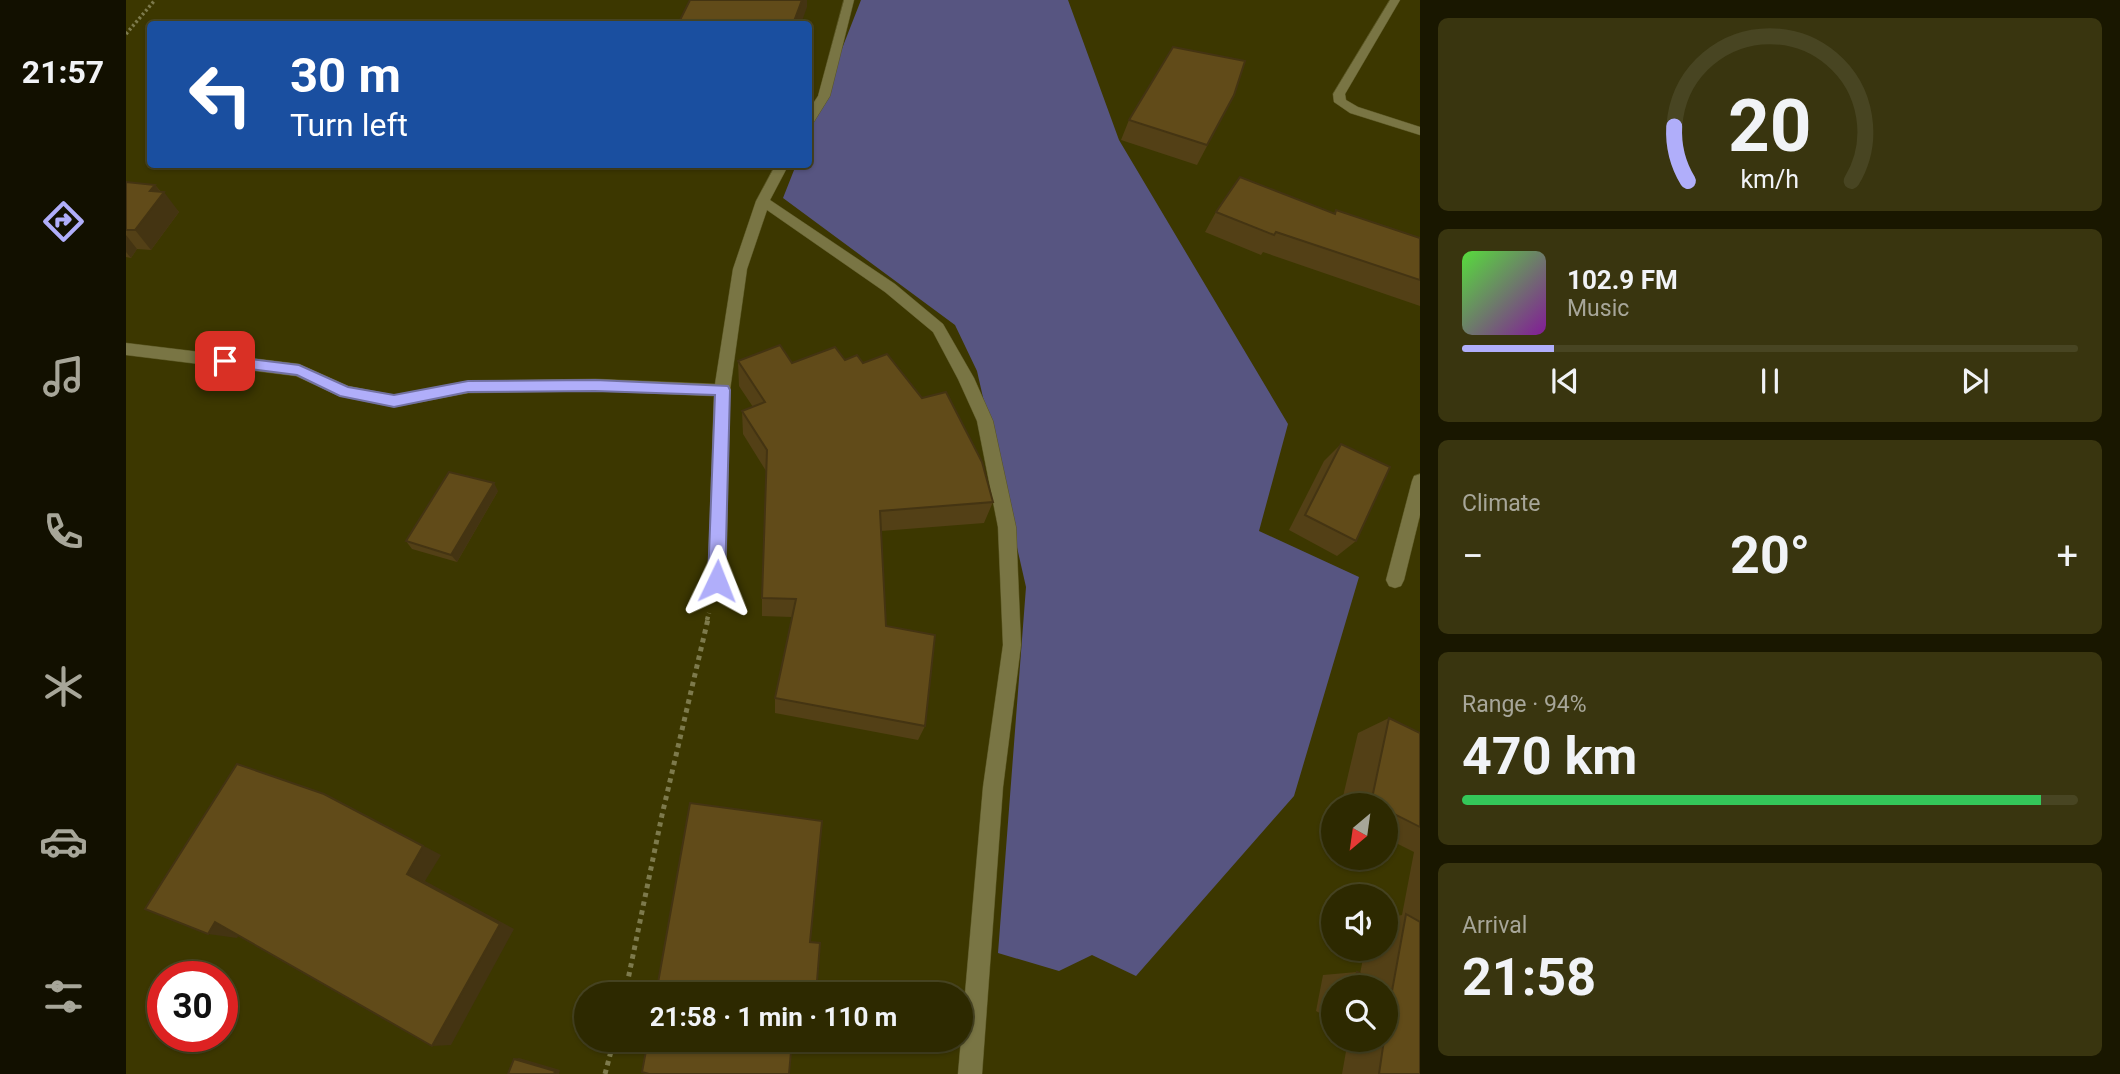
<!DOCTYPE html>
<html lang="en">
<head>
<meta charset="utf-8">
<style>
  body { margin:0; font-family:Roboto,sans-serif; background:#39350f; color:#f1f3f6; height:100vh; display:flex; flex-direction:column; font-size:26px; white-space:nowrap }
  * { box-sizing:border-box; margin:0 }
  p { font-size:23px; color:#a7a699 }
  .icon { flex:none; width:38px; height:38px; fill:none; stroke:currentColor; stroke-width:2; stroke-linecap:round; stroke-linejoin:round }
  .map { position:relative; flex:1; overflow:hidden }
  .panel { display:flex; flex-direction:column; gap:18px; padding:18px; background:#191700; width:700px }
  .panel>* { flex:none }
  .top-card { position:absolute; left:21px; top:21px; width:665px; height:147px; border-radius:7px; box-shadow:0 2px 5px #0004,0 0 0 2px #484522; background:#1a4fa0; color:#fff; overflow:hidden }
  .needle { width:46px; rotate:209deg }
  .tools { position:absolute; left:1195px; top:793px; display:grid; gap:14px }
  .tools a { display:grid; place-items:center; width:77px; height:77px; border-radius:50%; background:#2d2900; box-shadow:0 2px 5px #0004,0 0 0 2px #484522; font-size:35px }
  .speed { position:absolute; left:21px; top:961px; display:flex; gap:14px; font-size:35px; font-weight:700; text-align:center }
  .speed>* { display:grid; place-content:center; width:91px; height:91px; border-radius:50%; background:#2d2900; box-shadow:0 2px 5px #0004,0 0 0 2px #484522; line-height:1 }
  .speed .limit { border:10px solid #d22; background:#fff; color:#111 }
  .pin { position:absolute; display:grid; place-items:center; width:60px; height:60px; color:#fff; margin:-30px; border-radius:14px; box-shadow:0 4px 10px #0006 }
  .me { position:absolute; width:77px; margin:-38px; rotate:2deg; stroke-linejoin:round; filter:drop-shadow(0 0 5px #0008) }
  .turn { display:flex; align-items:center; gap:24px; height:147px; padding:0 28px; font-size:32px }
  .turn .icon { width:91px; height:91px; stroke-width:2.5 }
  .turn b { display:block; font-size:49px; line-height:60px }
  .big { font-size:52px; font-weight:700; line-height:1.1 }
  .panel .widget { flex:1; display:flex; flex-direction:column; justify-content:center; gap:10px; min-width:0; padding:0 24px; border-radius:10px; background:#39350f }
  .panel .dial { align-items:center; gap:0 }
  .dial svg { height:182px; overflow:visible; fill:none; stroke:#484522; stroke-width:7; stroke-linecap:round; text-anchor:middle }
  .dial text { fill:#f1f3f6; stroke:none }
  .song { display:flex; align-items:center; gap:21px }
  .cover { width:84px; height:84px; border-radius:10px; background:linear-gradient(135deg,hsl(110 70% 55%),hsl(290 70% 35%)) }
  .played { height:7px; border-radius:4px; background:linear-gradient(90deg,#b0aefa 15%,#484522 15%) }
  .keys { display:flex; justify-content:space-around; direction:ltr }
  .heat { display:flex; justify-content:space-between; align-items:center; font-size:38px; direction:ltr }
  .charge { height:10px; border-radius:5px; background:linear-gradient(90deg,#34c759 94%,#484522 0) }
  .trip { position:absolute; left:448px; top:982px; width:399px; height:70px; border-radius:35px; background:#2d2900; box-shadow:0 2px 5px #0004,0 0 0 2px #484522; font-weight:700; line-height:70px; text-align:center }
  main { display:flex; flex:1; min-height:0 }
  .tabs { display:flex; flex-direction:column; width:126px; justify-content:space-around; align-items:center; background:#121000; color:#a7a699 }
  .tabs .icon { width:49px; height:49px }
  .tabs .selected { color:#b0aefa }
  .tabs b { font-size:32px; color:#f1f3f6 }
  .map>svg:first-child { display:block }
  .green { fill:#575581 }
  .lines { fill:none; stroke-linecap:round; stroke-linejoin:round }
  .minor-casing { stroke:#595522; stroke-width:1 }
  .path-far2 { stroke:#7d7a4c; stroke-width:3.5; stroke-dasharray:2.5 2.5; stroke-linecap:butt }
  .path-far1 { stroke:#7d7a4c; stroke-width:4.5; stroke-dasharray:3.5 3.5; stroke-linecap:butt }
  .path { stroke:#7d7a4c; stroke-width:5; stroke-dasharray:4.5 4.5; stroke-linecap:butt }
  .minor { fill:#797544; fill-rule:evenodd }
  .wall { fill:#534016 }
  .shaded-wall { fill:#443412 }
  .building { fill:#614b19; stroke:#443412; stroke-width:2 }
  .route { fill:#b0aefa; stroke:#7271a2; stroke-width:2 }
</style>
</head>
<body>
<main>
<nav class="tabs">
<b>21:57</b>
<svg class="icon selected" aria-label="directions" viewBox="0 0 24 24"><path d="M12 3l9 9-9 9-9-9zM9 14v-3h6M13 9l2 2-2 2"/></svg>
<svg class="icon" aria-label="music" viewBox="0 0 24 24"><path d="M9 18V5l10-2v13"/><circle cx="6" cy="18" r="3"/><circle cx="16" cy="16" r="3"/></svg>
<svg class="icon" aria-label="phone" viewBox="0 0 24 24"><path d="M5 4h4l2 5-3 2q2 4 5 5l2-3 5 2v4C11 20 4 13 5 4z"/></svg>
<svg class="icon" aria-label="climate" viewBox="0 0 24 24"><path d="M12 3v18M4 7l16 10M4 17L20 7"/></svg>
<svg class="icon" aria-label="car" viewBox="0 0 24 24"><path d="M5 17H2v-5l4-1 3-4h7l3 4 3 1v5h-3M9 17h6M6 11h13"/><circle cx="7" cy="17" r="2"/><circle cx="17" cy="17" r="2"/></svg>
<svg class="icon" aria-label="filters" viewBox="0 0 24 24"><path d="M4 7h16M4 17h16"/><circle cx="9" cy="7" r="2"/><circle cx="15" cy="17" r="2"/></svg>
</nav>
<div class="map">
<svg width="1294" height="1074" viewBox="0 0 1294 1074">
  <rect width="100%" height="100%" fill="#3c3700"/>
  <!-- green -->
  <polygon class="green" points="735,0 942,0 993,140 1162,424 1133,531 1233,577 1168,796 1010,976 966,955 933,971 872,953 900,587 851,371 829,325 657,198 670,165 682,164 683,133"/>
  <g class="lines">
    <defs>
      <g id="minor">
        <polygon points="718,0 728,0 704,96 686,125 682,126 682,111 692,96"/>
        <polygon points="1264,0 1274,0 1219,94 1220,100 1232,107 1294,127 1294,135 1224,113 1208,102 1207,94"/>
        <polygon points="650,164 663,164 644,200 769,284 817,324 848,378 867,421 890,527 895,645 877,787 856,1074 832,1074 857,787 877,645 872,527 851,421 832,379 807,332 759,292 641,210 621,269 604,390 600,581 597,587 591,589 585,587 582,581 588,396 469,391 342,393 268,407 213,396 170,376 0,355 0,343 173,364 222,386 268,395 342,381 469,379 589,384 607,269 630,201"/>
        <polygon points="1294,474 1294,515 1278,580 1275,586 1269,588 1263,586 1260,580 1286,481 1288,476"/>
      </g>
    </defs>
    <!-- minor casing -->
    <use href="#minor" class="minor-casing"/>
    <!-- path-far2 -->
    <polyline class="path-far2" points="0,34 29,0"/>
    <!-- path-far1 -->
    <polyline class="path-far1" points="581,620 583,613"/>
    <!-- path -->
    <g class="path">
      <polyline points="499,994 536,815 582,619"/>
      <polyline points="479,1074 488,1040"/>
    </g>
    <!-- minor -->
    <use href="#minor" class="minor"/>
  </g>
  <!-- wall -->
  <g class="wall">
    <polygon points="1108,95 1071,165 995,140 1003,120"/>
    <polygon points="0,182 29,185 53,212 25,250 11,249 5,258 0,257"/>
    <polygon points="1210,210 1294,238 1294,306 1137,252 1135,255 1079,232 1090,212 1208,213"/>
    <polygon points="719,360 737,363 867,502 858,523 755,531 760,626 799,726 792,740 649,713 649,698 666,617 636,616 636,598 640,471 617,434 616,411 627,407 613,386 612,361 666,363"/>
    <polygon points="1215,444 1230,541 1211,556 1163,530 1198,461"/>
    <polygon points="372,491 331,562 286,549 280,541"/>
    <polygon points="1263,718 1294,733 1294,1074 1216,1074 1222,1040 1260,1040 1260,987 1208,987 1208,1021 1190,1011 1197,975 1231,972 1234,974 1239,948 1260,948 1260,918 1276,915 1288,852 1260,838 1260,805 1215,805 1232,733"/>
  </g>
  <!-- shaded-wall -->
  <g class="shaded-wall">
    <polygon points="676,0 681,0 681,7 675,24 667,24"/>
    <polygon points="29,185 37,195 38,192 53,212 25,250 9,230 24,191"/>
    <polygon points="0,235 11,249 5,258 0,252"/>
    <polygon points="368,483 372,491 331,562 325,555"/>
    <polygon points="220,805 315,855 299,881 388,929 325,1045 306,1046 281,874"/>
    <polygon points="89,922 118,927 111,938 82,934"/>
    <polygon points="393,1058 434,1070 433,1074 428,1074 388,1059"/>
  </g>
  <!-- building -->
  <g class="building">
    <polygon points="564,0 676,0 667,24 552,24"/>
    <polygon points="1047,47 1119,61 1108,95 1081,145 1003,120"/>
    <polygon points="1114,177 1209,214 1210,210 1294,238 1294,280 1150,232 1148,235 1090,212"/>
    <polygon points="0,182 29,185 24,191 38,192 9,230 0,230"/>
    <polygon points="654,345 666,363 709,347 719,360 731,355 737,363 761,354 796,398 820,392 856,462 867,502 754,511 760,626 809,635 799,726 649,698 670,599 636,598 641,450 616,411 639,402 612,361"/>
    <polygon points="1215,444 1264,467 1230,541 1179,515"/>
    <polygon points="323,472 368,483 325,555 280,541"/>
    <polygon points="1263,718 1294,733 1294,827 1260,810 1260,805 1249,805 1245,803"/>
    <polygon points="111,764 198,794 297,846 281,874 374,924 306,1046 89,922 82,934 19,909"/>
    <polygon points="564,803 696,821 684,942 694,943 690,994 530,994"/>
    <polygon points="1280,914 1294,922 1294,1074 1253,1074 1258,1040 1260,1040 1260,988 1266,991"/>
    <polygon points="1231,972 1259,987 1228,987"/>
    <polygon points="522,1040 666,1040 663,1074 523,1074 516,1072"/>
    <polygon points="388,1059 429,1071 428,1074 382,1074"/>
  </g>
  <!-- route -->
  <polygon class="route" points="99,356 173,365 222,387 268,395 342,381 469,380 602,386 604,390 599,581 596,587 591,589 585,587 582,581 589,395 469,391 342,392 268,407 214,396 171,375 94,365 92,361"/>
</svg>
<div class="tools">
<a><svg class="needle" viewBox="-14 -14 28 28"><path d="M0-13l5 13h-10z" fill="#e53935"/><path d="M0 13l5-13h-10z" fill="#a7a699"/></svg></a>
<a><svg class="icon" aria-label="sound" viewBox="0 0 24 24"><path d="M4 9h4l5-4v14l-5-4H4zM17 9q2 3 0 6"/></svg></a>
<a><svg class="icon" aria-label="search" viewBox="0 0 24 24"><circle cx="10" cy="10" r="6"/><path d="M15 15l6 6"/></svg></a>
</div>
<div class="speed"><div class="limit">30</div></div>
<div class="pin" style="left:99px;top:361px;background:#d93025"><svg class="icon" aria-label="arrive" viewBox="0 0 24 24"><path d="M6 21V4h12l-3 4 3 4H6"/></svg></div>
<svg class="me" style="left:591px;top:581px" viewBox="-20 -20 40 40"><path d="M0-17L14 15 0 8-14 15z" fill="#b0aefa" stroke="#fff" stroke-width="4"/></svg>
<div class="trip">21:58 · 1 min · 110 m</div>
<div class="top-card">
<div class="turn"><svg class="icon" aria-label="left" viewBox="0 0 24 24"><path d="M17 20v-9H6M10 6l-5 5 5 5"/></svg><div><b>30 m</b>Turn left</div></div>
</div>
</div>
<section class="panel">
<div class="widget dial"><svg viewBox="0 0 100 80">
<path d="M14 69A42 42 0 1 1 86 69"/>
<path d="M14 69A42 42 0 0 1 8 45" stroke="#b0aefa"/>
<text x="50" y="56" font-size="32" font-weight="700">20</text>
<text x="50" y="72" font-size="11">km/h</text>
</svg></div>
<div class="widget">
<div class="song"><i class="cover"></i><div><b>102.9 FM</b><p>Music</p></div></div>
<div class="played"></div>
<div class="keys"><svg class="icon" aria-label="previous" viewBox="0 0 24 24"><path d="M18 5L8 12l10 7zM5 5v14"/></svg><svg class="icon" aria-label="pause" viewBox="0 0 24 24"><path d="M8 5v14M16 5v14"/></svg><svg class="icon" aria-label="next" viewBox="0 0 24 24"><path d="M6 5l10 7-10 7zM19 5v14"/></svg></div>
</div>
<div class="widget"><p>Climate</p>
<div class="heat"><a>−</a><b class="big">20°</b><a>+</a></div>
</div>
<div class="widget"><p>Range · 94%</p><b class="big">470 km</b><div class="charge"></div></div>
<div class="widget"><p>Arrival</p><b class="big">21:58</b></div>
</section>
</main>
</body>
</html>
